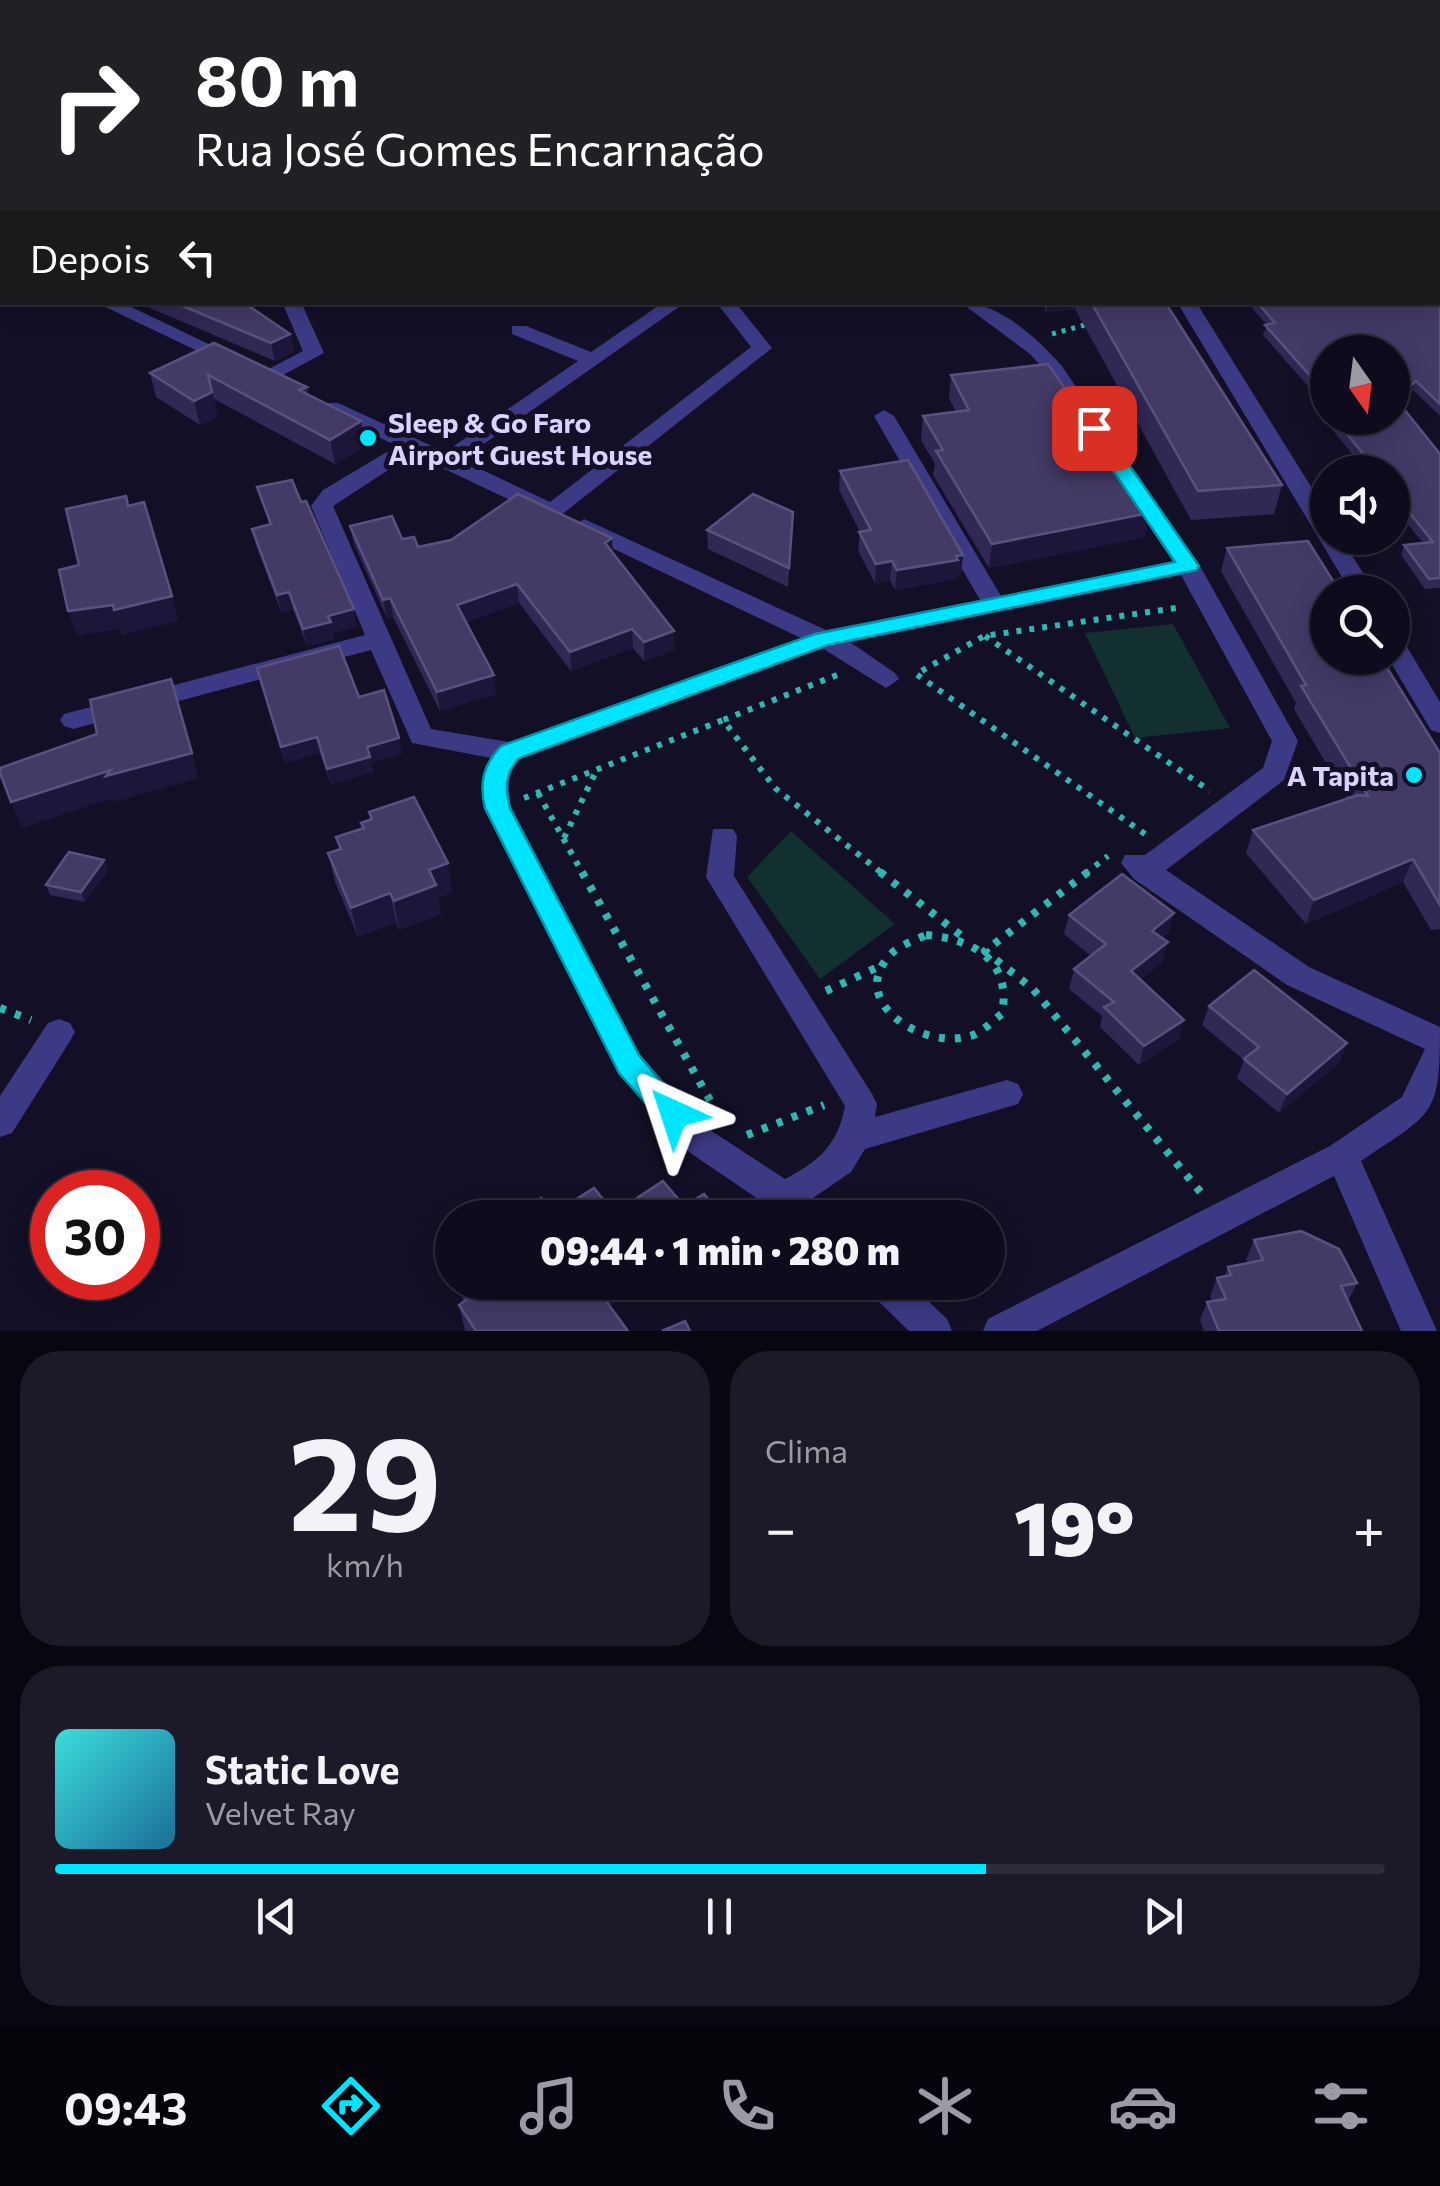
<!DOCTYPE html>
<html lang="pt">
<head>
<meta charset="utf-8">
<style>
  body { margin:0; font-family:Commissioner,sans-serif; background:#1c1929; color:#f1f3f6; height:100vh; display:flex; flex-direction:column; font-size:38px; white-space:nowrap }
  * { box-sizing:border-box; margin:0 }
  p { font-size:32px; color:#9b9ba3 }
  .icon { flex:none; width:55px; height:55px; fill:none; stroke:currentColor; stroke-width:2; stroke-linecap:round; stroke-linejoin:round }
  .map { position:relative; height:1331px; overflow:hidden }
  .sheet { display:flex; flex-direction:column; gap:20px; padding:20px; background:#08060f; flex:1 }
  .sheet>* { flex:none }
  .top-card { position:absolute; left:0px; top:0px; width:1440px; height:305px; box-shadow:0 5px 25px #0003,0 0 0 2px #2e2b3b; background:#202124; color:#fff; overflow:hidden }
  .needle { width:65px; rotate:166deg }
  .controls { position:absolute; left:1310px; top:335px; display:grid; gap:20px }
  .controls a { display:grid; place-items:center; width:100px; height:100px; border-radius:50%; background:#0e0b1c; box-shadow:0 5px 25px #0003,0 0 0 2px #2e2b3b; font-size:50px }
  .speed { position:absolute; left:30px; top:1170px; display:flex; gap:20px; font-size:50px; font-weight:700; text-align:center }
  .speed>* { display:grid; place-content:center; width:130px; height:130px; border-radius:50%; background:#0e0b1c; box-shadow:0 5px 25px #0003,0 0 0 2px #2e2b3b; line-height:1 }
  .speed .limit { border:15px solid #d22; background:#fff; color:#111 }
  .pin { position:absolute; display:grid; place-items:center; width:85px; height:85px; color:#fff; margin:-42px; border-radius:20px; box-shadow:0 5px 15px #0006 }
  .me { position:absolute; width:110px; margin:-55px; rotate:318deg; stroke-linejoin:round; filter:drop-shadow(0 0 8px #0008) }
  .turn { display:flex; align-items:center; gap:35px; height:210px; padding:0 30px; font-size:45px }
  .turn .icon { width:130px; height:130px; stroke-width:2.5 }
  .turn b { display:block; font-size:70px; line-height:85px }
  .then { display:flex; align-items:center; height:95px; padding:0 30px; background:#0003; gap:20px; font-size:38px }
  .big { font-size:75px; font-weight:800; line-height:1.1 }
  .sheet .widget { flex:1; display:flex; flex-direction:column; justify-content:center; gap:15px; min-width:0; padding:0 35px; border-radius:40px; background:#1c1929 }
  .sheet .dial { align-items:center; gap:0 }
  .dial b { font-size:130px; line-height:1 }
  .song { display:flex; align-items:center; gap:30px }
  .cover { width:120px; height:120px; border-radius:15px; background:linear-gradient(135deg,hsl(180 70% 55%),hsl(200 70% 35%)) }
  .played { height:10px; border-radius:5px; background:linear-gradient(90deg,#00e5ff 70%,#2e2b3b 70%) }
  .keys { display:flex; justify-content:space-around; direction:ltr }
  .heat { display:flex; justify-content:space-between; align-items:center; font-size:55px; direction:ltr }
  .sheet .tiles { flex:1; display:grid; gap:20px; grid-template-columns:1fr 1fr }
  .widget:last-child { grid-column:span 2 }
  .trip { position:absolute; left:435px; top:1200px; width:570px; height:100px; border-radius:50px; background:#0e0b1c; box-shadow:0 5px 25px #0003,0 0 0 2px #2e2b3b; font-weight:800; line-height:100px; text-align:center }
  .dock { display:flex; height:160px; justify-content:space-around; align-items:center; background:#06040b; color:#9b9ba3 }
  .dock .icon { width:70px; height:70px }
  .dock .current { color:#00e5ff }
  .dock b { font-size:45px; color:#f1f3f6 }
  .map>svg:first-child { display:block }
  .green { fill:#12302f }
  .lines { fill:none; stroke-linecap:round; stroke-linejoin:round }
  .path-far2 { stroke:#2fb8b0; stroke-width:5; stroke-dasharray:4 6; stroke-linecap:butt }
  .path-far1 { stroke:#2fb8b0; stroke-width:6; stroke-dasharray:5 8; stroke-linecap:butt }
  .path { stroke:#2fb8b0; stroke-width:8; stroke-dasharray:6 10; stroke-linecap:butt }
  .minor { fill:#3d3a85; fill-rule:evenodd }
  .wall { fill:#312854 }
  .shaded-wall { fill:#1d163a }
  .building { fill:#433a66; stroke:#5a527e; stroke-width:2.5 }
  .route { fill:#00e5ff; stroke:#0095a6; stroke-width:2.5 }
  .poi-dot { fill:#00e5ff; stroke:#130f26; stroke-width:4 }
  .labels { text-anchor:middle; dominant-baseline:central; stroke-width:10; stroke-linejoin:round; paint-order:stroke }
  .poi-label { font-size:28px; font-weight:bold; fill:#d9d4ff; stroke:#130f26; text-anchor:start }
</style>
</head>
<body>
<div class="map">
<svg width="1440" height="1331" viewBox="0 0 1440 1331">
  <rect width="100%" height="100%" fill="#130f26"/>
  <!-- green -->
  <g class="green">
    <polygon points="1173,624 1230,728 1135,738 1085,633"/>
    <polygon points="791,831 895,924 820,979 747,877"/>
  </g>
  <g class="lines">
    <!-- path-far2 -->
    <polyline class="path-far2" points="1052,334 1088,324"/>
    <!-- path-far1 -->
    <g class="path-far1">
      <polyline points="985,636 1210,791"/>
      <polyline points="837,675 723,720 775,788 883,874"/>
      <polyline points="538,793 583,874"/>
      <polyline points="524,798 723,720"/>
      <polyline points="1145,834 916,674 984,636 1183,607"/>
      <polyline points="564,838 597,769"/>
      <polyline points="1085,874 1108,856"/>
    </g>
    <!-- path -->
    <g class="path">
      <polyline points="582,872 712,1104"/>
      <polyline points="880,872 968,941"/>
      <polyline points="1088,872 985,951 1033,989 1202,1194"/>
      <path d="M926 935C974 939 1012 961 1002 1014 992 1021 982 1033 970 1036 923 1051 844 1000 892 953 900 945 916 940 926 935Z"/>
      <polyline points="826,991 878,967"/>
      <polyline points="0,1008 31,1020"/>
      <polyline points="747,1135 824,1105"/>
    </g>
    <!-- minor -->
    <g class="minor">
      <polygon points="967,0 982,0 983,2 969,2"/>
      <rect x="1438" y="50" width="2" height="8"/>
      <polygon points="2,80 2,91 0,92 0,81"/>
      <rect x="0" y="234" width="2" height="13"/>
      <polygon points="95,302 121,302 246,362 243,366 229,366"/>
      <polygon points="282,302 301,302 324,353 268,383 258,377 261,373 303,351"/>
      <path d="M664 302H686L461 460 550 502 751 347 716 302H735L772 348 560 516H544L413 454 333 506 431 729 509 742 801 638 576 531 573 526 584 519 826 630 980 600 874 416 884 410 894 416 1001 596 1173 562 1047 373 1030 354 960 302C998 302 1036 337 1061 365L1200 566 1298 741 1284 780 1166 870 1309 967 1440 1027C1440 1118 1433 1112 1361 1161L1437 1331H1401L1334 1176 1037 1331H983L988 1319 1330 1146 1402 1097 1425 1049 1287 985 1134 879 1121 863 1125 855H1145L1263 768 1272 741 1181 575 850 642 895 673 899 679 886 688 822 648 519 759C507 774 507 790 512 809L640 1055 707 1128 785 1179C819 1161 838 1145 845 1106L706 877 713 829H733L737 836 734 876 872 1094 877 1104 875 1117 1007 1080 1018 1084 1023 1094 1018 1104 865 1149 851 1172 813 1198 827 1207 832 1218H786L683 1148 618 1073 484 809 482 778 491 758 412 743 371 650 73 729 64 726 60 720 64 714 365 635 311 506 323 490 397 446 324 411V403H338L445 452 578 361 512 334V326H526L591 352Z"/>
      <polygon points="1177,302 1196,302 1328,514 1328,538 1341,538 1375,592 1351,592"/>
      <polygon points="1392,635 1401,637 1440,702 1440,733 1431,730 1388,658 1392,658"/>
      <polygon points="59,1019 70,1023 75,1032 70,1041 12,1133 0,1137 0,1096 48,1023"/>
      <polygon points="866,1282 908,1282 947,1319 952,1331 909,1331 871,1294"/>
    </g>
  </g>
  <!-- wall -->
  <g class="wall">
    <polygon points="1440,74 1440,416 1413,390 1399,403 1440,454 1440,588 1425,589 1401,555 1404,545 1423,543 1392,505 1392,472 1367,472 1331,428 1334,418 1392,418 1328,352 1328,409 1263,335 1267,325 1247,302 1438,302"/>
    <polygon points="136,302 243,302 290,334 294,352 275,361"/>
    <polygon points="1043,302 1165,302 1282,485 1274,514 1191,520 1075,309 1046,313"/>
    <polygon points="214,343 307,387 308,395 366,445 335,464 214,399 218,417 200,425 156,397 150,373"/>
    <polygon points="951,375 1145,537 989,568 933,475 935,464 921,440 923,416 956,412 949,398"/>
    <polygon points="840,471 963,555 961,574 957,575 956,579 895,590 890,580 875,583 858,551 860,532 839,490"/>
    <polygon points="257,487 357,626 333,633 334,639 307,646 293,609 281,612 256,545 252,529 269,524"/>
    <polygon points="793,512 788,587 708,549 707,530"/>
    <polygon points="350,526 402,539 418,547 612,538 613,553 675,650 644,661 633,648 571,671 519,603 466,622 496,694 440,711 393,617 387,618 354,544"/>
    <polygon points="1227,548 1440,753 1440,929 1431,930 1403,882 1306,924 1246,853 1253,830 1347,799 1294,709 1296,703 1221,571"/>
    <polygon points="257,668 359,697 402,754 371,762 373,772 331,784 320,753 285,763"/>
    <polygon points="369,812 452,892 438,898 441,914 399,930 396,922 358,937 335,882 328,853 339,849 336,837 362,828 361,823 370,819"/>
    <polygon points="104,860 108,870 85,902 50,895 46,885"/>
    <polygon points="1069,915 1169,933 1162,938 1162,962 1140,980 1184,1020 1178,1040 1139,1065 1100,1027 1102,1016 1069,989 1074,969 1091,956 1064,934"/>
    <polygon points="1209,1006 1347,1043 1339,1063 1279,1113 1237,1078 1244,1060 1202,1025"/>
    <polygon points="1254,1240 1357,1283 1348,1301 1362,1331 1204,1331 1200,1320 1207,1302 1212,1301 1210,1296 1217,1278 1224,1277 1228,1267 1248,1263 1246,1259"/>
    <polygon points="459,1282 651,1282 609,1306 628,1331 465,1331 459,1305 463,1302"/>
  </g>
  <!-- shaded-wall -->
  <g class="shaded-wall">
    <polygon points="1048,302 1076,302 1075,309 1046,313"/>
    <polygon points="290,334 294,352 275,361 271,343"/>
    <polygon points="208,375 218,417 200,425 194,401"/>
    <polygon points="1416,381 1413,390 1393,409 1396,399"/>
    <polygon points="361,421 366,445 335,464 330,440"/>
    <polygon points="1150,513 1145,537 989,568 992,544"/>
    <polygon points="612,538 613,556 605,543"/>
    <polygon points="963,555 961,574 957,575 956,579 895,590 897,570"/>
    <polygon points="892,561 890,580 875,583 876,564"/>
    <polygon points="517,584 519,603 459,624 457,605"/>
    <polygon points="289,592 293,609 281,612 277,595"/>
    <polygon points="172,596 179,621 122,635 120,629 77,635 68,611"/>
    <polygon points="390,598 393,617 387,618 383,600"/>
    <polygon points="354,609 357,626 333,633 334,639 307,646 303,629 328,616"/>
    <polygon points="632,629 633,648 571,671 570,652"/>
    <polygon points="674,631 675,650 644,661 644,642"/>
    <polygon points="494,675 496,694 440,711 437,692"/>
    <polygon points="171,679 199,778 115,802 113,798 22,828 11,802"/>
    <polygon points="317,737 320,753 285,763 281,747"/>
    <polygon points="399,738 402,754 371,762 373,772 331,784 327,769 367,747"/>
    <polygon points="1413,859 1403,882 1306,924 1314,900"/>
    <polygon points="104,860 108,870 85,902 81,892"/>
    <polygon points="448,863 452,892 438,898 441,914 399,930 394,901 429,870"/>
    <polygon points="390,893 396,922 358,937 351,908"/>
    <polygon points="1174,913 1169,933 1147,951 1152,931"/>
    <polygon points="1168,942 1162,962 1126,991 1131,971"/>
    <polygon points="1184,1020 1178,1040 1139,1065 1144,1046"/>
    <polygon points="1347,1043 1339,1063 1279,1113 1287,1094"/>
    <polygon points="602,1282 651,1282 598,1312 595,1286"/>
  </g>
  <!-- building -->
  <g class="building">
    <polygon points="745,0 964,0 966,2 754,2 752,0"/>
    <polygon points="1438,74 1440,74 1440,404 1416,381 1396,399 1440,454 1440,578 1429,579 1404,545 1433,542 1392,491 1392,472 1378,472 1334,418 1392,418 1392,352 1328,352 1328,396 1265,325 1275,323 1257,302 1438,302"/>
    <polygon points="173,302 243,302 290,334 271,343"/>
    <polygon points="1091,302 1165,302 1282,485 1198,491"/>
    <polygon points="214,343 307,387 299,390 361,421 330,440 208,375 212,392 194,401 150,373"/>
    <polygon points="1048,364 1150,513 992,544 936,451 943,450 923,416 969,410 951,375"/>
    <polygon points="908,460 963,555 956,556 958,560 897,570 892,561 876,564 859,532 871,530 840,471"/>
    <polygon points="292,480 301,502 306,501 354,609 328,616 331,622 303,629 289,592 277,595 252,529 271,524 257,487"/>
    <polygon points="518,494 612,538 605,543 674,631 644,642 632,629 570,652 517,584 457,605 494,675 437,692 390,598 383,600 350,526 392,516 402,539 414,537 418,547 451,540"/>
    <polygon points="753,494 793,512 789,568 707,530"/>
    <polygon points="126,496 128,506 144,502 172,596 114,610 113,605 68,611 59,570 79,565 66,509"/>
    <polygon points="1308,541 1340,592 1328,592 1328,658 1381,658 1440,753 1440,905 1413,859 1314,900 1253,830 1358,795 1368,796 1301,686 1306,685 1227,548"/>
    <polygon points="339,646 359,697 384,690 399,738 367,747 370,757 327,769 317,737 281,747 257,668"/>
    <polygon points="171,679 192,753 106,776 111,770 11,802 0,773 0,768 97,734 90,700"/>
    <polygon points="414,797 448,863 429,870 436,885 394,901 390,893 351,908 328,853 341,849 336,837 364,828 361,823 372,819 369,812"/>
    <polygon points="69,852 104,860 81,892 46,885"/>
    <polygon points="1122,874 1174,913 1152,931 1168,942 1131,971 1184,1020 1144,1046 1104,1007 1114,1002 1074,969 1106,944 1069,915"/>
    <polygon points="1254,970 1347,1043 1287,1094 1244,1059 1259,1047 1209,1006"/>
    <polygon points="663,1181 684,1206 704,1194 723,1218 511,1218 541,1198 553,1214 594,1188 614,1213"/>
    <polygon points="1301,1231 1339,1249 1357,1283 1341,1286 1362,1331 1219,1331 1207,1302 1226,1299 1217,1278 1231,1275 1228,1267 1263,1260 1254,1240"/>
    <polygon points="460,1282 602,1282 595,1286 628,1331 476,1331 459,1305 470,1297"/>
    <polygon points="685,1321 690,1331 662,1331"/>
  </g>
  <!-- route -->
  <path class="route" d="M1087 424H1101L1199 566 1196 570 828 645 519 758C504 774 505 789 510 808L639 1055 688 1114 684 1123 674 1126 663 1123 619 1073 485 808C479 783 483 765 501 746L815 634 1175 562 1084 428Z"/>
  <!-- markers -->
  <g class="poi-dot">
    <circle cx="368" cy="438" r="10"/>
    <circle cx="1414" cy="775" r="10"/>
  </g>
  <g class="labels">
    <!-- poi labels -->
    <g class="poi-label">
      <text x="388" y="422">Sleep &amp; Go Faro<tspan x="388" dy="32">Airport Guest House</tspan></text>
      <text x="1394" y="775" text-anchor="end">A Tapita</text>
    </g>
  </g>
</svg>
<div class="controls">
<a><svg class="needle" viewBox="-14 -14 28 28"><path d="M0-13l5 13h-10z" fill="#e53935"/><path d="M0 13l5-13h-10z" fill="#9b9ba3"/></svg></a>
<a><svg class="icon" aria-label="sound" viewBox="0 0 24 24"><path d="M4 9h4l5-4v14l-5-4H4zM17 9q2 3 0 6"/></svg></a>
<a><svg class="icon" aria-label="search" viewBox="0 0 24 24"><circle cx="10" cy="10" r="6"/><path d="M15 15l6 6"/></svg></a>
</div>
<div class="speed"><div class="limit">30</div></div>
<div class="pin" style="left:1094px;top:428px;background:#d93025"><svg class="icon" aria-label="arrive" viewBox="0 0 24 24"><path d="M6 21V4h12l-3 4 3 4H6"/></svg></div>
<svg class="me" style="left:674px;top:1114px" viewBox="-20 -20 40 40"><path d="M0-17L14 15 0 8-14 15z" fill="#00e5ff" stroke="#fff" stroke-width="4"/></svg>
<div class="trip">09:44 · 1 min · 280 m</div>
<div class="top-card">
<div class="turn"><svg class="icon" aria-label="right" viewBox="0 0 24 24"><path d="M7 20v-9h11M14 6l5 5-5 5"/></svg><div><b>80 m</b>Rua José Gomes Encarnação</div></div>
<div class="then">Depois<svg class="icon" aria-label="left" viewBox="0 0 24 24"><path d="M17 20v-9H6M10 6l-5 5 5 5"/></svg></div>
</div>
</div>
<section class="sheet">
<div class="tiles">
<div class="widget dial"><b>29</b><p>km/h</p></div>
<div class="widget"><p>Clima</p>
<div class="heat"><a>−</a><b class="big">19°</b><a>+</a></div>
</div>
<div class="widget">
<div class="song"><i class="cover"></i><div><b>Static Love</b><p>Velvet Ray</p></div></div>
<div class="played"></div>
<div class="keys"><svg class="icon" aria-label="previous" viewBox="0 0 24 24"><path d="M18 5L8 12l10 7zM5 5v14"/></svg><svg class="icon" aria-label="pause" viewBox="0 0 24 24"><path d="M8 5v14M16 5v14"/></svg><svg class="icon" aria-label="next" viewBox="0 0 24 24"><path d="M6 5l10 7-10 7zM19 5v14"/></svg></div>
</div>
</div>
</section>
<nav class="dock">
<b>09:43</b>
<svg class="icon current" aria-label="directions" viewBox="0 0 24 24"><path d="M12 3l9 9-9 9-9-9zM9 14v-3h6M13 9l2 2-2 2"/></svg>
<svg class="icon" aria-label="music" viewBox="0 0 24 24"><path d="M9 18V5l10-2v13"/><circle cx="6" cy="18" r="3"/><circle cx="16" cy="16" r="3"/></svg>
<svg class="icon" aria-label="phone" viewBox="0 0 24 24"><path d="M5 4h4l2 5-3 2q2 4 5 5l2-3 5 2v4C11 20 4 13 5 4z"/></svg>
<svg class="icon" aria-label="climate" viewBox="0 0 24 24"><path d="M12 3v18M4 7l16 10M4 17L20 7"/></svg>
<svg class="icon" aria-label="car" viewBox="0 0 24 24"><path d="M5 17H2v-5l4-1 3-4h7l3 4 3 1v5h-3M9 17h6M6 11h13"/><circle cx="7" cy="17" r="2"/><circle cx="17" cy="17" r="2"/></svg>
<svg class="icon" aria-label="filters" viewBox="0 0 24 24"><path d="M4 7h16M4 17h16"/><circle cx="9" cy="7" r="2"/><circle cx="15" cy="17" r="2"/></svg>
</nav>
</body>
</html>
